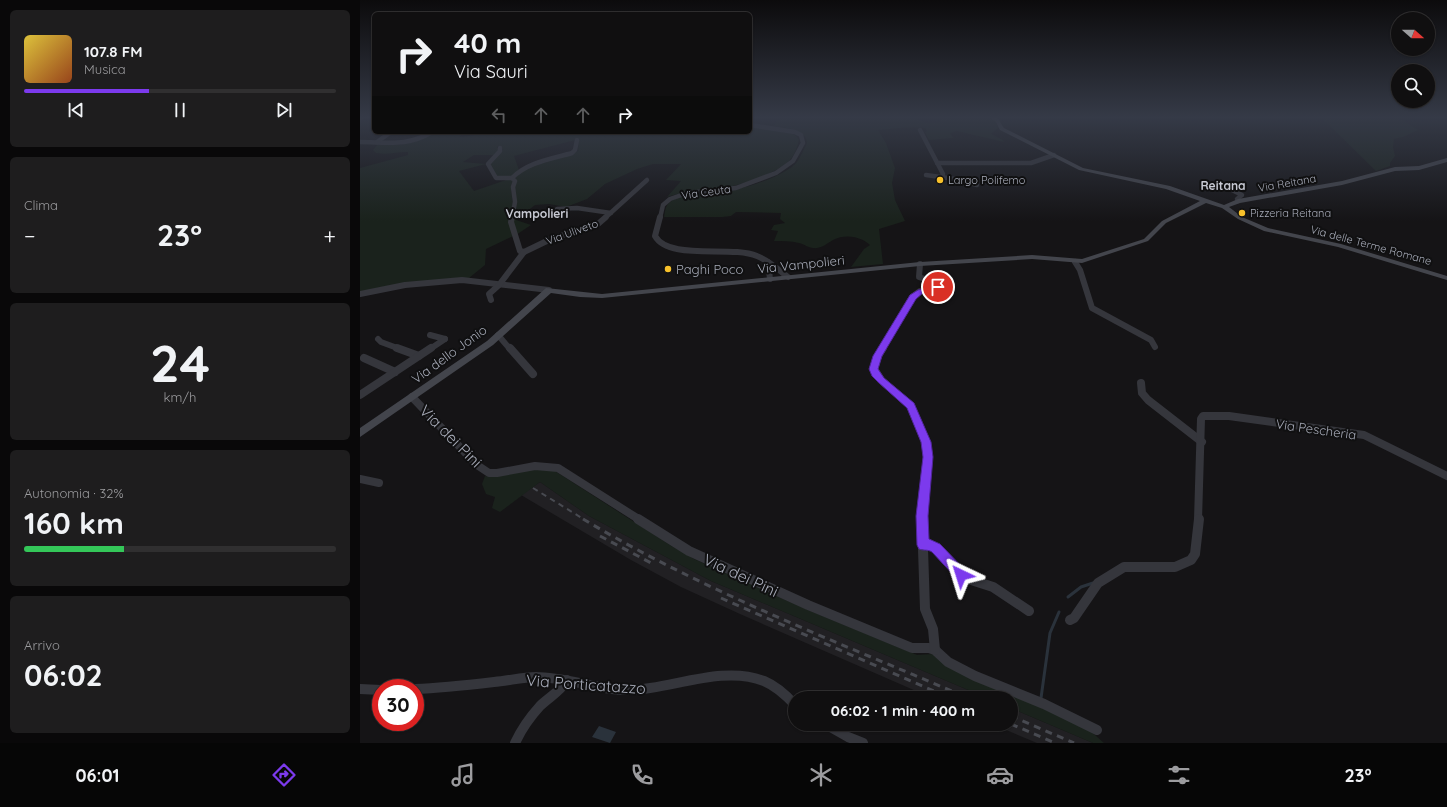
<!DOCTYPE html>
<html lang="it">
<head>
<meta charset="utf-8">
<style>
  body { margin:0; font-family:Quicksand,sans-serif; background:#1e1d1e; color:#f1f3f6; height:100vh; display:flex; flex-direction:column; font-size:15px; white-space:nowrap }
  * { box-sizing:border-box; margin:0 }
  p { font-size:13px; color:#9c9c9f }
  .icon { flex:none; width:22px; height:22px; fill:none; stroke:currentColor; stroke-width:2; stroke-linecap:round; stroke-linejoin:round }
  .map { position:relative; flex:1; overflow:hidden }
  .side { display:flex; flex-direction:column; gap:10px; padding:10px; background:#090809; width:360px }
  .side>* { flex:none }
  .guide { position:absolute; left:12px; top:12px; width:380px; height:122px; border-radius:6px; box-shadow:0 1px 3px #0004,0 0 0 1px #302f30; background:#100f10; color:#f1f3f6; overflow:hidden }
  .needle { width:26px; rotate:111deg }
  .fabs { position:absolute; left:1031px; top:12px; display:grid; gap:8px }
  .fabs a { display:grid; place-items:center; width:44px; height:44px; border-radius:50%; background:#100f10; box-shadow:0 1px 3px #0004,0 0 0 1px #302f30; font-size:20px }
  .speed { position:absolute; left:12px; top:679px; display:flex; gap:8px; font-size:20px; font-weight:700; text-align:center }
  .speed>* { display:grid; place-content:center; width:52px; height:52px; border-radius:50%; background:#100f10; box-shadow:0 1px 3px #0004,0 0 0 1px #302f30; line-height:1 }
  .speed .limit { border:6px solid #d22; background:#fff; color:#111 }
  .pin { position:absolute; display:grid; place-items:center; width:34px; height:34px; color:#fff; margin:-17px; border:2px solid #fff; border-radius:50%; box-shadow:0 1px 4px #0007 }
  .me { position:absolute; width:44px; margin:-22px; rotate:319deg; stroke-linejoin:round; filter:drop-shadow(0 0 3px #0008) }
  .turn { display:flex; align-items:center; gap:14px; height:84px; padding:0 16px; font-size:18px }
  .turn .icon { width:52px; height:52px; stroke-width:2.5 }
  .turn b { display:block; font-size:28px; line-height:34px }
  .lanes { display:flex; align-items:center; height:38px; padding:0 16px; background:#0003; justify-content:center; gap:20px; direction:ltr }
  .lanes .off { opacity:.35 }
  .big { font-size:30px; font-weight:800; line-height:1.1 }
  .side .tile { flex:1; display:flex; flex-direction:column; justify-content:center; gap:6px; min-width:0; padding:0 14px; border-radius:6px; background:#1e1d1e }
  .side .dial { align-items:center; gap:0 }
  .dial b { font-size:52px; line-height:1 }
  .song { display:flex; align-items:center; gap:12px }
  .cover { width:48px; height:48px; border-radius:6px; background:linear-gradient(135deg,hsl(50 70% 55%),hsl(20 70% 35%)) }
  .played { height:4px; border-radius:2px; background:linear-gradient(90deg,#7c3aed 40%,#302f30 40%) }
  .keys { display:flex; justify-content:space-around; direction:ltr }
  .heat { display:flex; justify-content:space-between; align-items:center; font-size:22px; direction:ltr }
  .charge { height:6px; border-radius:3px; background:linear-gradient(90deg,#34c759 32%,#302f30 0) }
  .trip { position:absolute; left:428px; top:691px; width:230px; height:40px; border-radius:20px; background:#100f10; box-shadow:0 1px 3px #0004,0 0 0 1px #302f30; font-weight:800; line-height:40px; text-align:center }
  .tabs { display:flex; height:64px; justify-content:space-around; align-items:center; background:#060606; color:#9c9c9f }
  .tabs .icon { width:28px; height:28px }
  .tabs .on { color:#7c3aed }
  .tabs b { font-size:18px; color:#f1f3f6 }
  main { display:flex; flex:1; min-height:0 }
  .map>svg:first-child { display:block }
  .built { fill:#212023 }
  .green { fill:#1a221c }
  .water { fill:#2a323b }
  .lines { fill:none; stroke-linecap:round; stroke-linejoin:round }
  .stream { stroke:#2a323b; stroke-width:3 }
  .street-far3 { stroke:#35363c; stroke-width:4.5 }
  .street-far2 { stroke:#35363c; stroke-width:6 }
  .street-far1 { stroke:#35363c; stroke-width:8 }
  .street { stroke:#35363c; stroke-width:10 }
  .secondary { fill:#43454c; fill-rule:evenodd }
  .rail-far1 { stroke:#484a51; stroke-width:2; stroke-dasharray:5.5 4.5; stroke-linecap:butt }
  .rail { stroke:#484a51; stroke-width:3; stroke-dasharray:7 5.5; stroke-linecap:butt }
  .route { fill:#7c3aed; stroke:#51269a }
  .poi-dot { fill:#f8c12b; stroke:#101011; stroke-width:1.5 }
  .labels { text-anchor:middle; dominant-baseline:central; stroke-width:4; stroke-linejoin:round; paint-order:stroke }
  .far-poi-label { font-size:11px; fill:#a6aab7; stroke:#101011; text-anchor:start }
  .far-street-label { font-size:11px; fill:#a6aab7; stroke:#101011 }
  .far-neighbourhood-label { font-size:12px; font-weight:bold; fill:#c7c9d3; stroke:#101011 }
  .street-label { font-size:13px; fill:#a6aab7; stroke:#101011 }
  .poi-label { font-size:13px; fill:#a6aab7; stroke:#101011; text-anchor:start }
  .near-street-label { font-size:16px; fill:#a6aab7; stroke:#101011 }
</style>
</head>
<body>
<main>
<section class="side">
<div class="tile">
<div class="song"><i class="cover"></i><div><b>107.8 FM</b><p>Musica</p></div></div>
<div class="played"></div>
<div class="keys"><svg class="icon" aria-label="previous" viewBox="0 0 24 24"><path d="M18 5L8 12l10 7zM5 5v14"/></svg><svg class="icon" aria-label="pause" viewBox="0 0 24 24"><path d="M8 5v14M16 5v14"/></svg><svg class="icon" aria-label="next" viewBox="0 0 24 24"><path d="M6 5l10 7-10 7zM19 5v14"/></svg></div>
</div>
<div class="tile"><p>Clima</p>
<div class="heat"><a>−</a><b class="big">23°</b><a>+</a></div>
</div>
<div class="tile dial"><b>24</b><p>km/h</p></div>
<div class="tile"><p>Autonomia · 32%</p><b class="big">160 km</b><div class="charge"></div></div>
<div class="tile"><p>Arrivo</p><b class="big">06:02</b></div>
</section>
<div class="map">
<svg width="1087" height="743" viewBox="0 0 1087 743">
  <rect width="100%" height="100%" fill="#151416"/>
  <!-- built -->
  <g class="built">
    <polygon points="180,482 229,516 351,581 627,698 572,698 380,614 321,587 271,560 161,495"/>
    <polygon points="651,708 733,743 677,743 632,724 651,724"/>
  </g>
  <!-- green -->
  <g class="green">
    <path d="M421 117H527L548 119 554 117 565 123H579L583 117H626L635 121 638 128 631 134 643 140 644 142 597 131 590 133 593 138 569 140 565 132 567 131 565 128C550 126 534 129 518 130L526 143 535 168 532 183 535 200 545 221 519 229 523 264 491 267 504 249 510 245C500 236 485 234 473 240 466 244 461 249 453 248 449 248 444 244 439 243 431 241 422 241 414 241L418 231 411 230 414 225 425 223 420 219 421 213 376 212 371 216 362 217H304C305 213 305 206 309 203 320 193 340 194 354 193 374 192 424 178 437 162 441 156 444 149 447 143 446 128 424 128 413 126Z"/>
    <polygon points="961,117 1035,117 1040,119 1058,130 1043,137 1034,139 1033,147 1035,156 1030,163 1030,166 1016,171"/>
    <path d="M390 127C402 128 434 128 439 140 437 147 435 154 430 160 419 172 385 184 368 187 347 191 327 190 307 197L321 181 306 180 321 164H293L277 169 245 184 227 199 206 207 189 204 175 205 156 220 171 225 156 235 153 222 156 202 154 187 156 177 166 168 175 164 214 153 218 151 219 139 154 156 159 170C154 178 147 178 138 178L129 164 142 151 143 149 139 146 137 147 139 151 135 155H114L103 162 126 164 99 171 114 191 149 179 154 181 151 188 153 203 150 223 153 236 126 249 125 265 109 278 69 281 28 286 0 292V168L48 155V152C37 152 27 155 16 153L13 150 18 144 39 145 54 142 75 132H106L99 137 145 132H390Z"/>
    <polygon points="177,468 195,471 310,545 334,559 448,610 557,655 574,654 727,728 744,743 733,743 651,708 651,698 627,698 351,581 229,516 180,482 140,512 132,508 135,497 126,494 122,484 125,476 133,477"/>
  </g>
  <!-- water -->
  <polygon class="water" points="239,726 256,732 250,743 232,737"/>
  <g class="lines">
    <!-- stream -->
    <g class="stream">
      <polyline points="708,597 721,587 733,583"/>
      <polyline points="681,698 690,633 699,612"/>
    </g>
    <!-- street-far3 -->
    <g class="street-far3">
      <polyline points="0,118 2,117"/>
      <polyline points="560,130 583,174 582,177"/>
      <path d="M0 142C27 142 47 147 72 132"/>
      <polyline points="17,142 31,132"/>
      <polyline points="140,148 140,151 128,164 136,178 152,178 155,181 153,187 155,202 152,218"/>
      <polyline points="577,163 671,163 694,155"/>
      <polyline points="566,175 595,179 617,185"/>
      <path d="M152 178C168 162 191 159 212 153L215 150 217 140"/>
      <polyline points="876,186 870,189 882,195 877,199 878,201"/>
      <polyline points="197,209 217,208 251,213"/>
      <polyline points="245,218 287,180"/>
      <polyline points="300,218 303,205 310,199 327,193 376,188 416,173 433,161 443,143 441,135 435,132 390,125"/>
    </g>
    <!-- street-far2 -->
    <g class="street-far2">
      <polyline points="152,217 151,222 160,251 164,252"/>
      <path d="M300 217 295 236C309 261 370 245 397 256 408 260 419 270 428 277"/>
      <polyline points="408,262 410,279"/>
      <polyline points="715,262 720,270 732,308 791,340 795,347"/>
      <polyline points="0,294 45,285 102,280 189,290"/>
      <polyline points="131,300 129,294 139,285 164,252 191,239 238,224 246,217"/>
      <polyline points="70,335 85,339"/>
      <polyline points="138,335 150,349"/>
      <polyline points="18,339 21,342 40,349"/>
      <polyline points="70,349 85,339"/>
      <polyline points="522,349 552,297 560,291 579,287 570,281 559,277 560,264"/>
    </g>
    <!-- street-far1 -->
    <g class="street-far1">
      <polyline points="37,348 59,356"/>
      <polyline points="150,348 173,374"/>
      <polyline points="523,348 518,356 514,369 521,380 551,406 568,449 562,520"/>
      <polyline points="4,358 35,372"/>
      <polyline points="781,383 782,393 788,400 842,442"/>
      <polyline points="0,395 71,348"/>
      <polyline points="52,397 117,465 129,473 137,473 175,466 198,468 280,520"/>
      <polyline points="0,479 19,483"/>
      <polyline points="838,520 841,419 843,416 869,416 1004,435 1087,476"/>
    </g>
    <!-- street -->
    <g class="street">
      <polyline points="278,519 329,551 448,605 552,648 569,648 575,650 588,662 615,676 684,704 737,730"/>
      <polyline points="562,519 565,609 573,629 575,650"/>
      <polyline points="563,545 569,544 576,548 605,578 633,587 669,611"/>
      <polyline points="710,620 714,618 738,583 764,567 815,567 831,560 835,554 839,519"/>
      <polyline points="0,689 21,690"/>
      <path d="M55 689C81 688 108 685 134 682 148 681 162 677 176 677 208 677 239 691 272 690 313 688 364 665 404 681 416 686 426 695 435 705"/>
      <polyline points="465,724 488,737 503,743"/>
      <path d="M155 743C161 730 170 717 180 706 189 697 200 692 207 680"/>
    </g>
    <!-- secondary -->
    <path class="secondary" d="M629 117C641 117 638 120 644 128L723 168 810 186 864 205 878 199 982 181 1035 167 1059 166 1087 158V162L1059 170 1035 171 982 185 880 203 869 207 882 217 908 228 981 244 1087 276V280L978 247 904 231 878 219 862 208 846 203 806 223 788 241 722 263 672 259 560 266 242 298 220 297 191 293 133 345 0 437V428L127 341 186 288 242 294 560 262 672 255 722 259 784 239 802 221 840 201 806 189 719 170 640 130 636 122Z"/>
    <!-- rail-far1 -->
    <polyline class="rail-far1" points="173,488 225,520"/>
    <!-- rail -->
    <g class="rail">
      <path d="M223 519C345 592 478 642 608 698"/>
      <polyline points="240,536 293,564"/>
      <polyline points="361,598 590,698"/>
      <polyline points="651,716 714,743"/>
      <polyline points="651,724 695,743"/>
    </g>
  </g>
  <!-- sky -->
  <linearGradient id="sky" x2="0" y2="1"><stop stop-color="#0c0b0c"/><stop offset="0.53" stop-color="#353a47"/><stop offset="1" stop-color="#353a47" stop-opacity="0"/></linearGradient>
  <rect width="1087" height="221" fill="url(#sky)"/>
  <!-- route -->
  <path class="route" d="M578 284 582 287 580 290 563 293 556 299 522 356 518 369 524 378 554 403 571 442 573 457 568 516 569 539 580 544 606 571 607 575 606 579 601 581 597 579 572 552C567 549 564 551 559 549L557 545 556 516 563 457 561 442 547 408 518 382 512 376 509 369 513 356 550 295 558 290Z"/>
  <!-- markers -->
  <g class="poi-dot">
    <circle cx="580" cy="180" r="4"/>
    <circle cx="882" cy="213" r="4"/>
    <circle cx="308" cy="269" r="4"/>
  </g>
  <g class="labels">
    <!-- far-poi labels -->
    <g class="far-poi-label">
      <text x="588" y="180">Largo Polifemo</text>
      <text x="890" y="213">Pizzeria Reitana</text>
    </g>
    <!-- far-street labels -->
    <g class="far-street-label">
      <text transform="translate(927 183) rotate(-10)">Via Reitana</text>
      <text transform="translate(346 192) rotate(-8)">Via Ceuta</text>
      <text transform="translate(212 232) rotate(-20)">Via Uliveto</text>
      <text transform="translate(1011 245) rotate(15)">Via delle Terme Romane</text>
    </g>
    <!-- far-neighbourhood labels -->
    <g class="far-neighbourhood-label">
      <text x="863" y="185">Reitana</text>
      <text x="177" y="213">Vampolieri</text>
    </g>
    <!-- street labels -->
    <g class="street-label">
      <text transform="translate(441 264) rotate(-6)">Via Vampolieri</text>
      <text transform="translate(89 354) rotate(-36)">Via dello Jonio</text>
      <text transform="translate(956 429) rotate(8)">Via Pescheria</text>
    </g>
    <!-- poi labels -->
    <g class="poi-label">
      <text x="316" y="269">Paghi Poco</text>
    </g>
    <!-- near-street labels -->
    <g class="near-street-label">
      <text transform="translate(91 436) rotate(45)">Via dei Pini</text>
      <text transform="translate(381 575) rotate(25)">Via dei Pini</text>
      <text transform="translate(226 684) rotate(4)">Via Porticatazzo</text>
    </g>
  </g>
</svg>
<div class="fabs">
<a><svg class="needle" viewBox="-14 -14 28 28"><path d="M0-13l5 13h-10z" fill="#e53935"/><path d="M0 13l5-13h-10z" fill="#9c9c9f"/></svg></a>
<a><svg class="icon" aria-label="search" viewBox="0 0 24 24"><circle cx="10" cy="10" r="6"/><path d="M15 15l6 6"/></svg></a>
</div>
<div class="speed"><div class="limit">30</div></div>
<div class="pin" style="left:578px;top:287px;background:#d93025"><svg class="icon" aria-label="arrive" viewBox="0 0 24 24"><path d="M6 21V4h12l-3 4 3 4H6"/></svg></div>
<svg class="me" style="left:601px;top:575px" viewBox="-20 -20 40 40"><path d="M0-17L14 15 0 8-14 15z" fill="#7c3aed" stroke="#fff" stroke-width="4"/></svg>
<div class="trip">06:02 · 1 min · 400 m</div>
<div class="guide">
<div class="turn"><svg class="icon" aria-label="right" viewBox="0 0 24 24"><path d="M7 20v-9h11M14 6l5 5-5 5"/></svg><div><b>40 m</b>Via Sauri</div></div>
<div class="lanes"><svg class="icon off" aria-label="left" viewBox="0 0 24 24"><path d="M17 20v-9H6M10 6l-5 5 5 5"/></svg><svg class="icon off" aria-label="ahead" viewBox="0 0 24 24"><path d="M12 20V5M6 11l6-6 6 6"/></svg><svg class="icon off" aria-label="ahead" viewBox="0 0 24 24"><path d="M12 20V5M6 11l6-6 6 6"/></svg><svg class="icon" aria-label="right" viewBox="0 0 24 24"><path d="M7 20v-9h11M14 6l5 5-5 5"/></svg></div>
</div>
</div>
</main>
<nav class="tabs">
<b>06:01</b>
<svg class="icon on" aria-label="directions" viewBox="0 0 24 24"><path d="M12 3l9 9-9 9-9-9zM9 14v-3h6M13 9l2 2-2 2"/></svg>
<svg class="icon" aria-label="music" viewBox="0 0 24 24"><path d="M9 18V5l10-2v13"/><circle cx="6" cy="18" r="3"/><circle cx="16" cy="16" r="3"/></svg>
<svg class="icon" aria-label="phone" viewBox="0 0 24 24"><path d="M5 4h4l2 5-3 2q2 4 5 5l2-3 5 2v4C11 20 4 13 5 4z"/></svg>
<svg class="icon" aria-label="climate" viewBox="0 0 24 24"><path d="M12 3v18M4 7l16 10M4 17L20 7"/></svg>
<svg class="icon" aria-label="car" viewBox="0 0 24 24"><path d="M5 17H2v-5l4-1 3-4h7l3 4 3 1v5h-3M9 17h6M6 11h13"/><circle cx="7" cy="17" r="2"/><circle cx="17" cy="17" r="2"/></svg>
<svg class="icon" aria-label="filters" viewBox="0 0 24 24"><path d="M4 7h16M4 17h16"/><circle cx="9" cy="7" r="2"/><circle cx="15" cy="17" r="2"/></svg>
<b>23°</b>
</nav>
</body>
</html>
